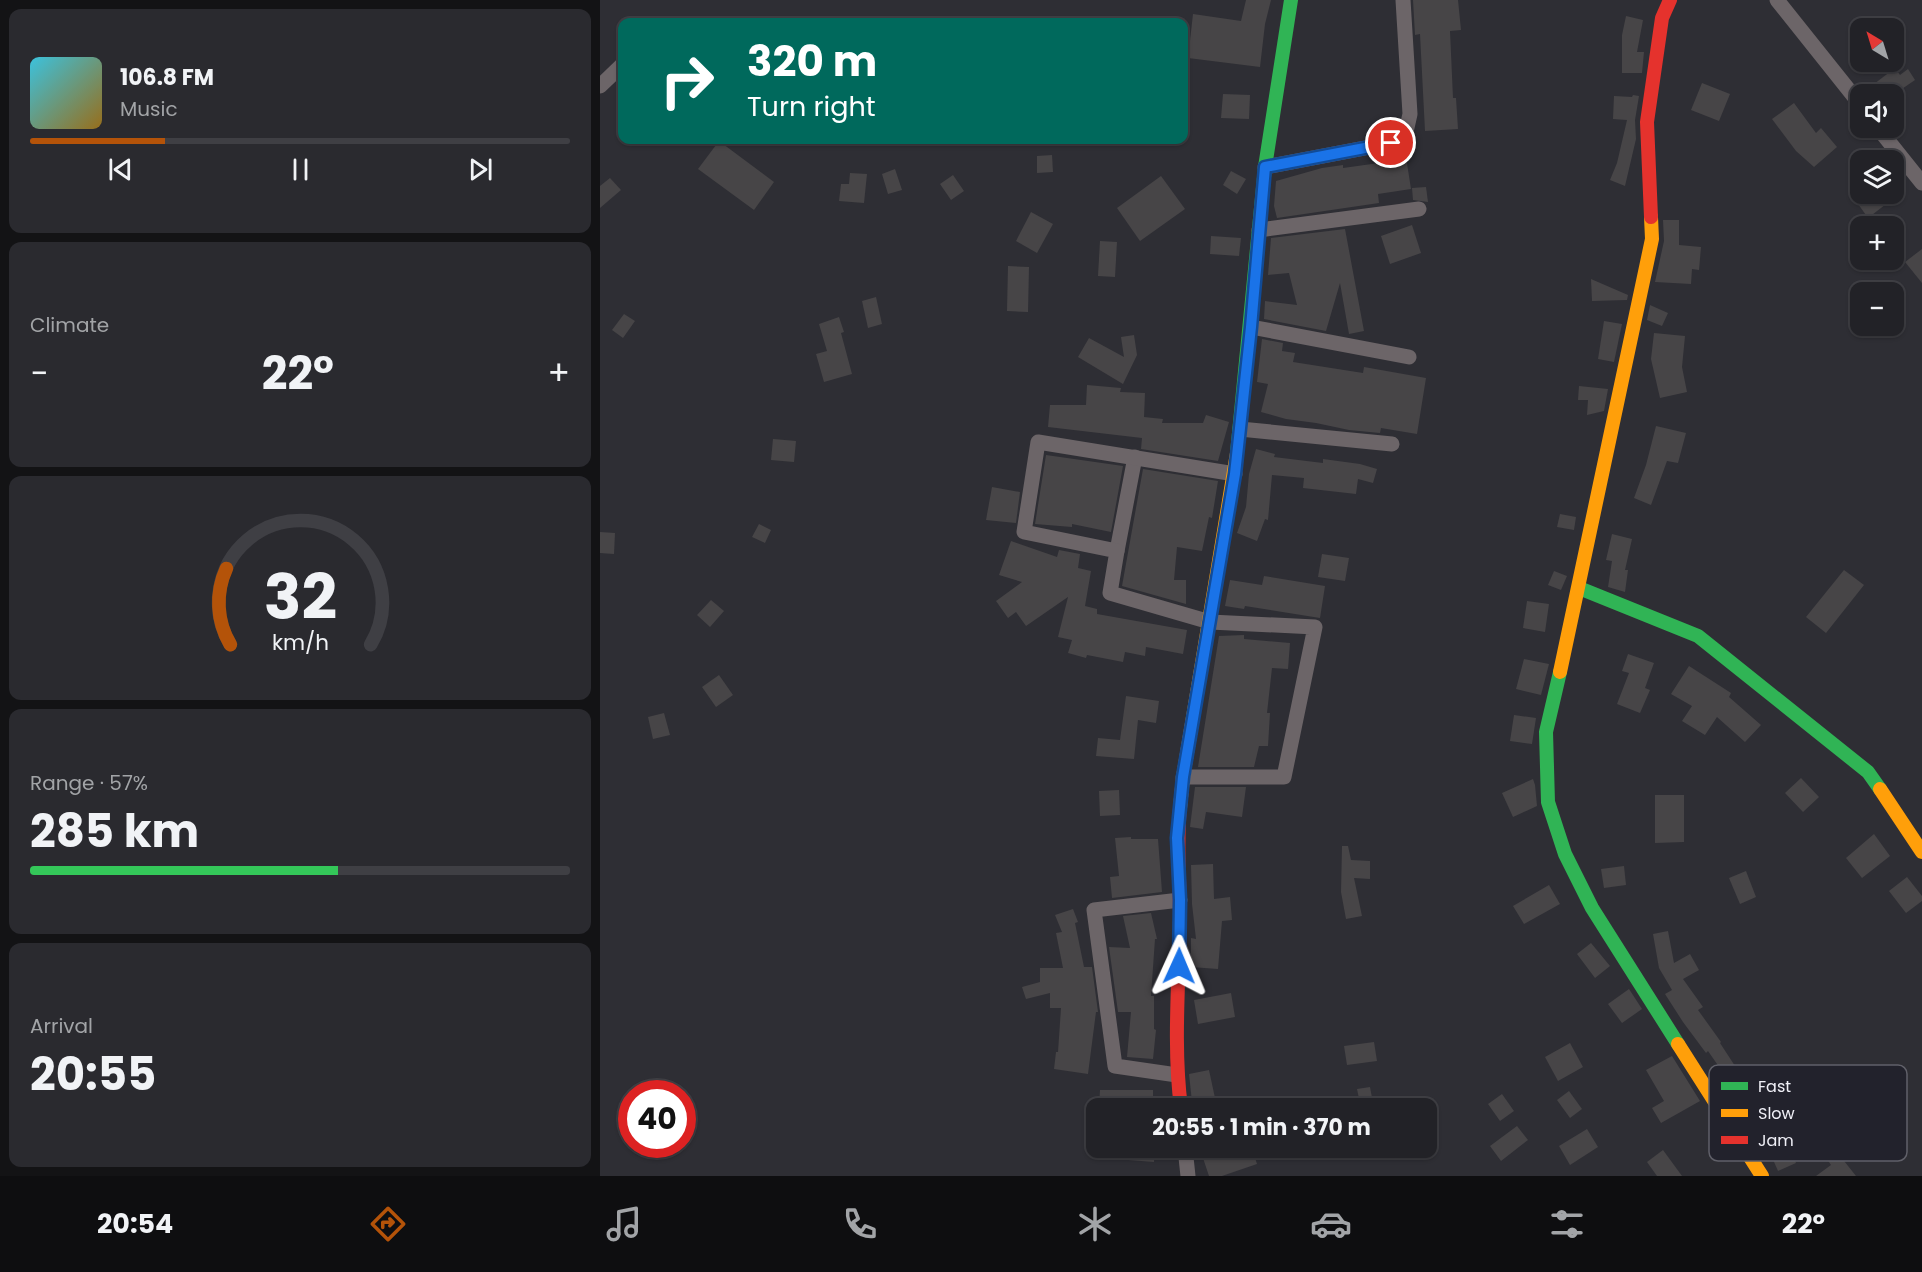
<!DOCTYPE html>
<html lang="en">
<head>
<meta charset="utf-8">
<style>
  body { margin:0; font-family:Poppins,sans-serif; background:#2a2a2f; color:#f1f3f6; height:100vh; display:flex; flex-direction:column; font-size:22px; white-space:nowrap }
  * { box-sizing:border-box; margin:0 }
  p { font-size:20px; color:#a2a4a7 }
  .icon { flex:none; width:33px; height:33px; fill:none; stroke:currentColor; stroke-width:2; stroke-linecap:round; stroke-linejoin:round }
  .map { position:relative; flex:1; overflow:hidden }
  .panel { display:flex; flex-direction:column; gap:9px; padding:9px; background:#131315; width:600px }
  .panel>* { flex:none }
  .banner { position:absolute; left:18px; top:18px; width:570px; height:126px; border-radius:12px; box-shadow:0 2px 4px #0004,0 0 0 2px #3f3f44; background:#00695c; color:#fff; overflow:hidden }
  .needle { width:39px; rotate:322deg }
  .controls { position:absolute; left:1250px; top:18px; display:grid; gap:12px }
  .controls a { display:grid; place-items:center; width:54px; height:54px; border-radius:12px; background:#222227; box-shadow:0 2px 4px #0004,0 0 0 2px #3f3f44; font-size:30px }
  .speed { position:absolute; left:18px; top:1080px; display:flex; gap:12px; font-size:30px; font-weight:700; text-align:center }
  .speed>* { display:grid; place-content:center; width:78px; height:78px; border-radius:50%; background:#222227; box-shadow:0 2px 4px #0004,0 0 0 2px #3f3f44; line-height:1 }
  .speed .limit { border:9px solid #d22; background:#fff; color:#111 }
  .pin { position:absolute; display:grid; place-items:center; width:51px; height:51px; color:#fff; margin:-26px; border:3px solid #fff; border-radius:50%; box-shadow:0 2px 6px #0007 }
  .me { position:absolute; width:66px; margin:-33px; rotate:1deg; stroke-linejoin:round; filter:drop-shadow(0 0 4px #0008) }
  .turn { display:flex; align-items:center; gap:21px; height:126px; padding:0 30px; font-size:27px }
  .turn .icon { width:78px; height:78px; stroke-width:2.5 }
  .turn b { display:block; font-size:42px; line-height:51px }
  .big { font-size:45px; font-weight:700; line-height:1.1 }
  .panel .widget { flex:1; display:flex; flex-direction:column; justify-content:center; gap:9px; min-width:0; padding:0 21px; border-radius:12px; background:#2a2a2f }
  .panel .dial { align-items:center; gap:0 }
  .dial svg { height:156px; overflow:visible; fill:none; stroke:#3f3f44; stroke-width:7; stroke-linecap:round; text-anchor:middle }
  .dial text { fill:#f1f3f6; stroke:none }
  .song { display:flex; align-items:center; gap:18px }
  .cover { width:72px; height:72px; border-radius:9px; background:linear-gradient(135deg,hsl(190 70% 55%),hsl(40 70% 35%)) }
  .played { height:6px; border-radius:3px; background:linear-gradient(90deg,#b45309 25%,#3f3f44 25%) }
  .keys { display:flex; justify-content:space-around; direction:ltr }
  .heat { display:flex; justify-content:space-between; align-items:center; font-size:33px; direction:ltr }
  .charge { height:9px; border-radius:4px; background:linear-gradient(90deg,#34c759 57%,#3f3f44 0) }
  .trip { position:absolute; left:486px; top:1098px; width:351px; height:60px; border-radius:12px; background:#222227; box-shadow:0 2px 4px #0004,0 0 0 2px #3f3f44; font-weight:700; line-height:60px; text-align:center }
  .tabs { display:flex; height:96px; justify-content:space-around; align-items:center; background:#0e0e10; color:#a2a4a7 }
  .tabs .icon { width:42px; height:42px }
  .tabs .on { color:#b45309 }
  .tabs b { font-size:27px; color:#f1f3f6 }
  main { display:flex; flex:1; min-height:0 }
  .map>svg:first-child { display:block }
  .building { fill:#474547 }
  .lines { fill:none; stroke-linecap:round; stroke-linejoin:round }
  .street { stroke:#6c6568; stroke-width:15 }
  .fast { stroke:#30b455; stroke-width:14 }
  .slow { stroke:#ff9f0a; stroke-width:14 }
  .jam { stroke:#e5322d; stroke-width:14 }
  .route-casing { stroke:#114b97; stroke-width:15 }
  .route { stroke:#1a73e8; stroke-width:10 }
  .key { fill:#22222c; stroke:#606069; stroke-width:1.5 }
  .key-label { font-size:16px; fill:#f0f0f7 }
</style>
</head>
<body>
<main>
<section class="panel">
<div class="widget">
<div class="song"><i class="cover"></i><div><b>106.8 FM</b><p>Music</p></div></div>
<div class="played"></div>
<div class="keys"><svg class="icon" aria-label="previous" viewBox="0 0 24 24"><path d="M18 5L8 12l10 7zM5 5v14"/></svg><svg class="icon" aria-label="pause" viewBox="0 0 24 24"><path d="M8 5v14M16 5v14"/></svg><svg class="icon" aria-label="next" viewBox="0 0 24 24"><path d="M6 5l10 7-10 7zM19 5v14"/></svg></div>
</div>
<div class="widget"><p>Climate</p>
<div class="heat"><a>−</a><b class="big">22°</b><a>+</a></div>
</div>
<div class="widget dial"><svg viewBox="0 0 100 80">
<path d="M14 69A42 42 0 1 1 86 69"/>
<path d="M14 69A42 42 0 0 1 12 30" stroke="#b45309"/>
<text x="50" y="56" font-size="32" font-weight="700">32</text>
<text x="50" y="72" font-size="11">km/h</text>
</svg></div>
<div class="widget"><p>Range · 57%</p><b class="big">285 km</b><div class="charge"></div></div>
<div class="widget"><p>Arrival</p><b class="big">20:55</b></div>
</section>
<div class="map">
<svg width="1322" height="1176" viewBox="0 0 1322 1176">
  <rect width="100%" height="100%" fill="#2e2e34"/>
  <!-- building -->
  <g class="building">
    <polygon points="646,0 671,0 665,24 660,67 588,58 593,14 641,21"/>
    <polygon points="813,0 858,0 861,30 850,31 853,98 856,98 858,129 825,131 820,34 815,35"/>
    <polygon points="1026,16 1043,20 1037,52 1044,52 1042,73 1022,73 1022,35"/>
    <polygon points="1295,68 1300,75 1308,69 1315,80 1293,95 1273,94 1279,90 1274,84"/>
    <polygon points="1102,83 1130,94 1119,121 1091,110"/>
    <polygon points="623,94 650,95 649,119 621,118"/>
    <polygon points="1033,95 1039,96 1035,120 1036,139 1025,186 1010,180 1017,163 1027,120 1013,119 1014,96 1032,97"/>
    <polygon points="1194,103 1216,133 1221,128 1237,147 1214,167 1196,151 1172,119"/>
    <polygon points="119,141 174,182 154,210 98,169"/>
    <polygon points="452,155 453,172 437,173 437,156"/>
    <polygon points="806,157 811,189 778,194 779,203 677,218 674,206 676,181 722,168 743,165 743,168 779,163 778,161"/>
    <polygon points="295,169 302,190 288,194 282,174"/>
    <polygon points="631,171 646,179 637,194 623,185"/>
    <polygon points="250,173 267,174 264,203 239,201 241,184 249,184"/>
    <polygon points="353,175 364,191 351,200 340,184"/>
    <polygon points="561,176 585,209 540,241 517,208"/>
    <polygon points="10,178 21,190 0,208 0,186"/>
    <polygon points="826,187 828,202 813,200 812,188"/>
    <polygon points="1266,194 1285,194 1290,201 1268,218 1256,201"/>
    <polygon points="431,212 453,224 437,253 416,241"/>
    <polygon points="1063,220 1079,220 1079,245 1101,247 1099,270 1092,269 1091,284 1055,282 1064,241"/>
    <polygon points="812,225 821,253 790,264 781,236"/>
    <polygon points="745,229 764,331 749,334 740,283 726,331 664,319 665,301 697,305 689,273 668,275 671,238"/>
    <polygon points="611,236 641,238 639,256 610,254"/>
    <polygon points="500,241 517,242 515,277 498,276"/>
    <polygon points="1322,249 1322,283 1305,262"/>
    <polygon points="408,266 429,267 428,312 407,311"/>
    <polygon points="991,279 1028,295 1027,300 992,301"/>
    <polygon points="276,297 282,324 268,328 262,301"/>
    <polygon points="1050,305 1068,313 1062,326 1047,320"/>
    <polygon points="24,314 35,321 23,338 12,330"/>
    <polygon points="239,317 244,332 241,333 252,374 224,382 216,354 227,351 219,324"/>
    <polygon points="1004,321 1022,324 1014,362 998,359"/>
    <polygon points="1054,333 1085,336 1082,367 1087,392 1060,398 1051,359"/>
    <polygon points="534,335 537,355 523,384 478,357 489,338 524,357 521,337"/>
    <polygon points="662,339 683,343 682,351 695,353 693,362 763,373 764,367 826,378 817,434 781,428 780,433 749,430 716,423 686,419 661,412 668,384 657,382"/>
    <polygon points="487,385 521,388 520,392 545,393 544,417 563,419 562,423 603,423 606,415 629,422 618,461 541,449 542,438 448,427 450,405 486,405"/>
    <polygon points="979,386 1008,389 1004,411 987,415 988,400 978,400"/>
    <polygon points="1056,426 1086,433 1078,463 1067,461 1051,505 1034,498 1046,465"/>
    <polygon points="173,439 196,441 194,462 171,460"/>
    <polygon points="656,449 675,454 674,457 723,463 723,459 760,464 777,469 773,483 758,479 756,494 703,488 704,478 672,475 668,520 665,519 657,541 637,533 646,507 649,474"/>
    <polygon points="446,455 523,466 511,532 472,524 472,527 435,524"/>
    <polygon points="543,469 618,481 612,518 609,517 602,551 577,547 574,580 586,580 586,604 522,586"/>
    <polygon points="392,487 420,492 416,523 386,520"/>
    <polygon points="960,514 976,517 974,530 957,527"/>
    <polygon points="159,524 171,530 165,543 152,537"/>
    <polygon points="0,532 15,533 14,554 0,553"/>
    <polygon points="1012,534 1032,539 1025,570 1028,570 1025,592 1008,587 1012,561 1006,560"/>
    <polygon points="411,541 457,557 459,550 480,554 478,568 491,571 485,606 497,609 497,614 587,630 583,654 546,647 545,656 525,652 523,662 487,655 486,658 468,653 472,640 458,637 468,597 426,626 416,612 408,618 396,601 422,582 399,575"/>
    <polygon points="722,554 749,558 745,581 718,577"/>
    <polygon points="1244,570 1264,585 1226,633 1206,617"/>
    <polygon points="954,571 967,576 961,590 948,585"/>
    <polygon points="664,576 725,586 720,618 645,606 644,609 625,606 630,580 662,585"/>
    <polygon points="111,600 124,611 110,627 97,615"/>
    <polygon points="927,601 949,604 945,632 923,628"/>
    <polygon points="644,635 644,639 690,643 688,669 672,668 667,713 670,713 668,746 659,746 654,767 598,767 619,636"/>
    <polygon points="1028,654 1054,663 1045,688 1050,690 1040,713 1017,704 1029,673 1022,671"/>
    <polygon points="924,659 949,664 941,695 916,689"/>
    <polygon points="1089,666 1131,693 1129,697 1161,725 1145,742 1117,717 1105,735 1082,721 1092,706 1071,694"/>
    <polygon points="119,675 133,695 116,707 102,687"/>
    <polygon points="526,696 559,701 556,723 538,720 534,759 496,756 498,738 520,740"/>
    <polygon points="64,713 70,735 53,739 48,717"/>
    <polygon points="914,715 936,718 932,744 910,741"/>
    <polygon points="1201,778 1219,797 1203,812 1185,793"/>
    <polygon points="933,779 935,785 937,806 913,817 902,793"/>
    <polygon points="595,787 646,787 642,817 606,812 603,829 590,827"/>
    <polygon points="519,790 520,815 500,816 499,791"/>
    <polygon points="1055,795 1084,795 1084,842 1055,843"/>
    <polygon points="1274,834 1290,856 1262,878 1246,858"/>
    <polygon points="531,837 531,839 558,839 562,892 512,898 510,877 519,876 515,838"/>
    <polygon points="742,846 748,846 751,860 770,861 770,879 754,878 762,916 746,919 741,892"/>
    <polygon points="613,864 614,899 630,897 632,920 622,921 618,969 591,967 591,938 596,939 592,904 591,865"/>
    <polygon points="1024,866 1026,885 1004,888 1001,869"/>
    <polygon points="1146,871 1156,897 1140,904 1129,878"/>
    <polygon points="1307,877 1322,896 1322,901 1306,913 1289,891"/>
    <polygon points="949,885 960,904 924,924 913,906"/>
    <polygon points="473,909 478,922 475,923 484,967 492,967 498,1012 496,1012 488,1074 454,1069 456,1052 458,1052 461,1008 450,1008 450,993 426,999 422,987 440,982 440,968 463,968 456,933 462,932 455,915"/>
    <polygon points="551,913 557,939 555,939 551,996 554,996 554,1029 556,1030 553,1059 527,1057 531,1012 518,1012 509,947 530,948 523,916"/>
    <polygon points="1068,931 1074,963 1090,954 1099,970 1083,979 1103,1007 1098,1010 1121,1042 1120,1043 1135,1066 1124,1074 1108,1051 1106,1053 1083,1022 1065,994 1072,990 1059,968 1053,934"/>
    <polygon points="991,943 1010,966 995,978 977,954"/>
    <polygon points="1029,989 1042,1009 1022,1023 1008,1004"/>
    <polygon points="631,993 635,1017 598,1024 594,1000"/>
    <polygon points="774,1042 777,1061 747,1065 744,1046"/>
    <polygon points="970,1043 983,1067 958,1081 945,1057"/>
    <polygon points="1072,1056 1100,1101 1061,1123 1052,1108 1064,1101 1046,1070"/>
    <polygon points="609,1070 615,1098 592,1102 589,1074"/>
    <polygon points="770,1087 774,1108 761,1108 757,1089"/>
    <polygon points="500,1090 553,1090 553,1108 499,1108"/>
    <polygon points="969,1091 982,1109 970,1118 957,1100"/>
    <polygon points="902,1094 914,1111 900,1121 888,1104"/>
    <polygon points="917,1126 928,1140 901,1161 890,1146"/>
    <polygon points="1224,1127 1236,1145 1233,1147 1256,1176 1216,1176 1231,1165 1211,1135"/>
    <polygon points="987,1129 998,1147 970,1165 959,1146"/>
    <polygon points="1185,1138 1196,1163 1178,1171 1167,1146"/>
    <polygon points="529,1148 555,1148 554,1162 528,1160"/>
    <polygon points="625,1148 652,1148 657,1164 622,1176 609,1176 602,1155"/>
    <polygon points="1063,1150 1082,1176 1057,1176 1047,1162"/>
  </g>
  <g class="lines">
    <!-- street -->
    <g class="street">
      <polyline points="1177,0 1260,104"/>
      <polyline points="0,86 22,65"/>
      <polyline points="1278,128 1322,183"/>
      <polyline points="665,167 791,143 806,132 810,114 803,0"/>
      <polyline points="659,230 819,209"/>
      <polyline points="651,327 809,357"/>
      <polyline points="640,429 792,444"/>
      <polyline points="517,551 535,457"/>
      <polyline points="583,777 684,777 715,627 610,622 510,593 517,551 424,532 438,442 635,474"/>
      <polyline points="577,1075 515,1066 494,910 580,900"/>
      <polyline points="585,1148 588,1176"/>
    </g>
    <!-- fast -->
    <g class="fast">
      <polyline points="637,453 665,167 691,0"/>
      <polyline points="979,588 1098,636 1268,772 1280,789"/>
      <polyline points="960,672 946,732 948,802 965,854 992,908 1078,1044"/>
    </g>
    <!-- slow -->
    <g class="slow">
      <polyline points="960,672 1052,239 1051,217"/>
      <polyline points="1280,789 1322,852"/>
      <polyline points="580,808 583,777 637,453"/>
      <polyline points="1078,1044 1162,1176"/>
    </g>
    <!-- jam -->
    <g class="jam">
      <polyline points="1051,217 1047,122 1062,18 1070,0"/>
      <path d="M580 808C576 845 580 881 580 919 579 981 573 1046 581 1108"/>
    </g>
  </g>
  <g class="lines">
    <defs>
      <polyline id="route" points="579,966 580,900 577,838 583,777 635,474 651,327 665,167 791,143"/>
    </defs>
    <!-- route casing -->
    <use href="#route" class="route-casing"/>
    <!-- route -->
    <use href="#route" class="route"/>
  </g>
  <!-- legend -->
  <rect x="1109" y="1065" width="198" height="96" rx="9" class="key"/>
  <rect x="1121" y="1082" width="27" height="8" fill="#30b455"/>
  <rect x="1121" y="1109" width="27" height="8" fill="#ff9f0a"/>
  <rect x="1121" y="1136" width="27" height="8" fill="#e5322d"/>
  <g class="key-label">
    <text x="1158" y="1092">Fast</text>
    <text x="1158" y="1119">Slow</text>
    <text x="1158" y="1146">Jam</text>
  </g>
</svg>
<div class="controls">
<a><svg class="needle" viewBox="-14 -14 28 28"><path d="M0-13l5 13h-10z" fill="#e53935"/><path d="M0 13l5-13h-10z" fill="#a2a4a7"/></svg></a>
<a><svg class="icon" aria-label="sound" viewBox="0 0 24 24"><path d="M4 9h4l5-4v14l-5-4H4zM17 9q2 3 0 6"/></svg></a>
<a><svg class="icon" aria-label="layers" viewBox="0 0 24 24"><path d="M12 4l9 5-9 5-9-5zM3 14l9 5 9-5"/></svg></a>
<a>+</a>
<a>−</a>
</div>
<div class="speed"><div class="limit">40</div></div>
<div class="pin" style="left:791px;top:143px;background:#d93025"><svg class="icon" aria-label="arrive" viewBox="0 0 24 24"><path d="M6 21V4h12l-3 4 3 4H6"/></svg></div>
<svg class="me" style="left:579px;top:966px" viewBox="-20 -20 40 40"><path d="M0-17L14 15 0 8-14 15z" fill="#1a73e8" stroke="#fff" stroke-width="4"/></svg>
<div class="trip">20:55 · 1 min · 370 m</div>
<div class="banner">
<div class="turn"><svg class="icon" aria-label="right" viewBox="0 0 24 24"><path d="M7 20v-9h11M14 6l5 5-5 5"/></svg><div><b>320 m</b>Turn right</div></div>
</div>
</div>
</main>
<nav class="tabs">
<b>20:54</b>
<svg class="icon on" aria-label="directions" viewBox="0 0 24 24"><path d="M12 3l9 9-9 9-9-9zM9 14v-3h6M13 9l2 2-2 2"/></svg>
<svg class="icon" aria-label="music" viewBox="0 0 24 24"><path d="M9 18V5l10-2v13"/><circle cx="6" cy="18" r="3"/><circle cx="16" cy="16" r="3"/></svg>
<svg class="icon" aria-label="phone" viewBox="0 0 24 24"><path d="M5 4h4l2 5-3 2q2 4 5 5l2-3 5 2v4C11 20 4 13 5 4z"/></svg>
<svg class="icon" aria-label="climate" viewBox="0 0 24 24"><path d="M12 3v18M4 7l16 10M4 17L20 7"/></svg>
<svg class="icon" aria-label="car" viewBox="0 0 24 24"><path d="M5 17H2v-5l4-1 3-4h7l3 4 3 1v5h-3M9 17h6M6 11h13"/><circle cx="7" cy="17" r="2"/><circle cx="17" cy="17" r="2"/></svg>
<svg class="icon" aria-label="filters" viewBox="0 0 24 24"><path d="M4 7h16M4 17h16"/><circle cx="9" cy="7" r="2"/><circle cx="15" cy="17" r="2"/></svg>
<b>22°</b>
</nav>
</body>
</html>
